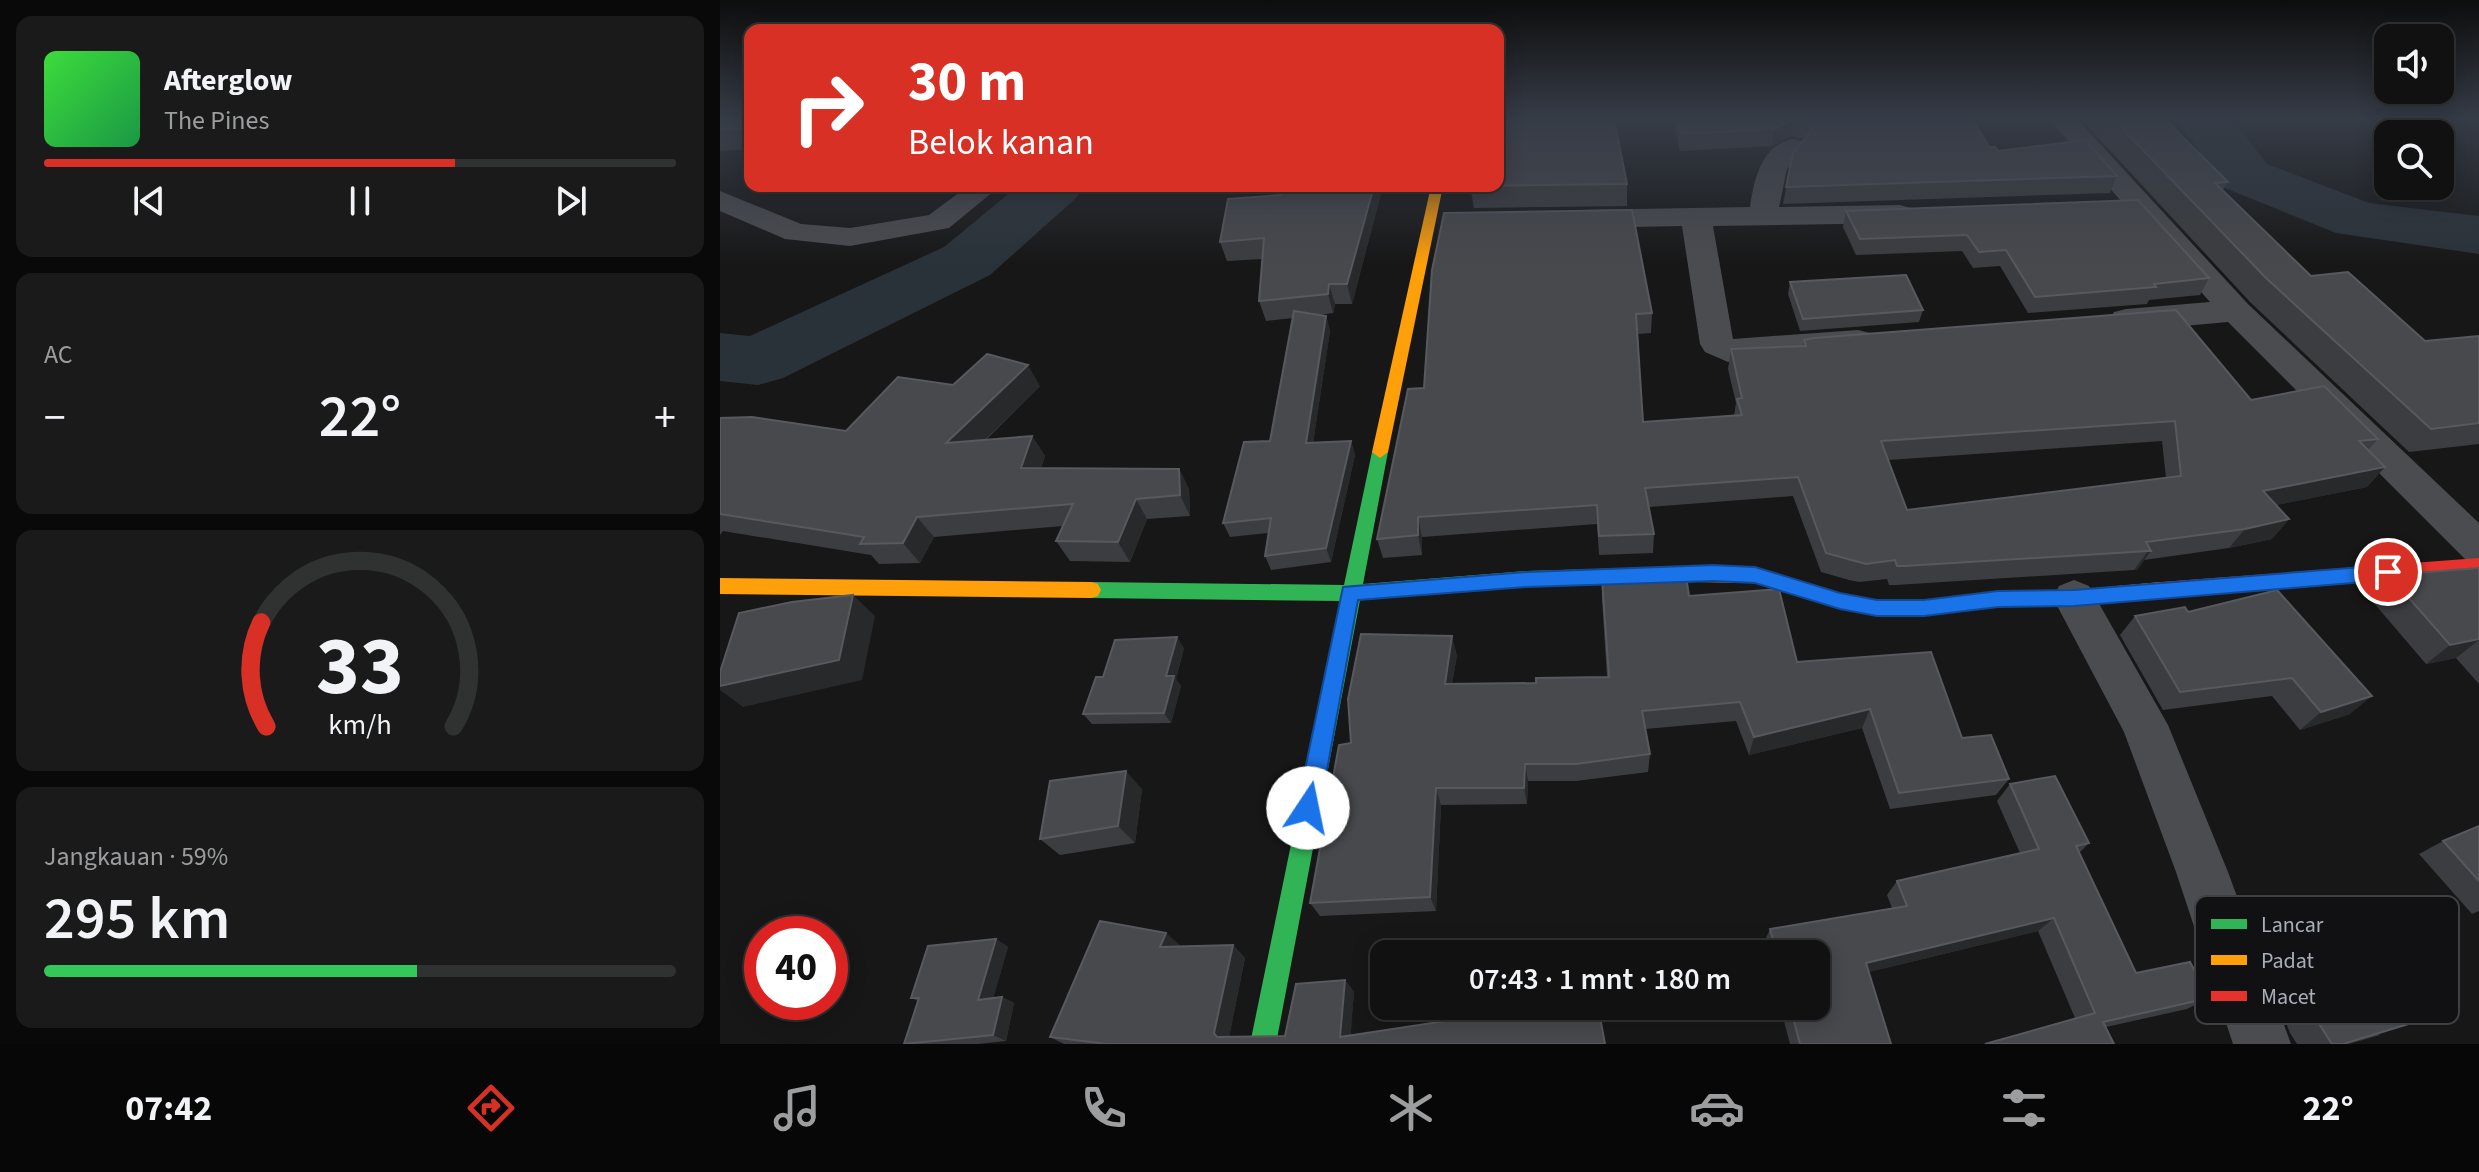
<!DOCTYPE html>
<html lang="id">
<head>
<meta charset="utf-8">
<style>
  body { margin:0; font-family:"Source Sans 3",sans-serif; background:#1a1a1a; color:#f1f3f6; height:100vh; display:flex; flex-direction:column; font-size:30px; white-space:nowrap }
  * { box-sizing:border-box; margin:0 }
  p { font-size:26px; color:#9c9d9f }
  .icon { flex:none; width:44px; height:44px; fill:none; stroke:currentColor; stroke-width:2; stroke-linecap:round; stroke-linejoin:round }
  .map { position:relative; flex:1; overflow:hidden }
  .drawer { display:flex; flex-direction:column; gap:16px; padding:16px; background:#090909; width:720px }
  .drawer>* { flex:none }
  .top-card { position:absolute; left:24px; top:24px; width:760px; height:168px; border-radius:16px; box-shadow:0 4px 20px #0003,0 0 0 2px #303131; background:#d93025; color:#fff; overflow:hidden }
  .controls { position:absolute; left:1654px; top:24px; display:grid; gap:16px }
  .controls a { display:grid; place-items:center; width:80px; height:80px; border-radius:16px; background:#111; box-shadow:0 4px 20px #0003,0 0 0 2px #303131; font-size:40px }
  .speed { position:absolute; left:24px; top:916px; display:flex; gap:16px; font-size:40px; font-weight:700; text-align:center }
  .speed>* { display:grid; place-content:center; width:104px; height:104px; border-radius:50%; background:#111; box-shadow:0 4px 20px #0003,0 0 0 2px #303131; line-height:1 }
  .speed .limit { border:12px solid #d22; background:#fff; color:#111 }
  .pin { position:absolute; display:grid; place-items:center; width:68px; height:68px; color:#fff; margin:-34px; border:4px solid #fff; border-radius:50%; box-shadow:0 2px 8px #0007 }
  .me { position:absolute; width:88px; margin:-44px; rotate:11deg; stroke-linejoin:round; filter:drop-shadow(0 0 6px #0008) }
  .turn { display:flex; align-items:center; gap:28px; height:168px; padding:0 32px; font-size:36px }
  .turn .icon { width:104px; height:104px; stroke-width:2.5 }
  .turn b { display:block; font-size:56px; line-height:68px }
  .big { font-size:60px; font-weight:600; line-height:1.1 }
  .drawer .tile { flex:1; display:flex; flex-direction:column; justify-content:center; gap:12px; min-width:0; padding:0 28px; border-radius:16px; background:#1a1a1a }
  .drawer .dial { align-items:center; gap:0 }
  .dial svg { height:208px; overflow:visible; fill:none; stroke:#303131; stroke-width:7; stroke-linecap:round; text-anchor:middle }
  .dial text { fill:#f1f3f6; stroke:none }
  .song { display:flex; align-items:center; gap:24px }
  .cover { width:96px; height:96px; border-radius:12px; background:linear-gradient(135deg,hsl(120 70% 55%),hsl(140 70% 35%)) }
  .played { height:8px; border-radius:4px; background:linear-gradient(90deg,#d93025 65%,#303131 65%) }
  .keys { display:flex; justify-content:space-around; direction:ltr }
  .heat { display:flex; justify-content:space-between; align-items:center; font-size:44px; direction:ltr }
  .charge { height:12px; border-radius:6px; background:linear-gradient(90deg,#34c759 59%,#303131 0) }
  .trip { position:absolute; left:650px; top:940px; width:460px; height:80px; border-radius:16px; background:#111; box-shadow:0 4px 20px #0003,0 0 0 2px #303131; font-weight:600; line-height:80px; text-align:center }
  .tabs { display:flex; height:128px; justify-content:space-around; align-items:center; background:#070707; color:#9c9d9f }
  .tabs .icon { width:56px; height:56px }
  .tabs .on { color:#d93025 }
  .tabs b { font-size:36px; color:#f1f3f6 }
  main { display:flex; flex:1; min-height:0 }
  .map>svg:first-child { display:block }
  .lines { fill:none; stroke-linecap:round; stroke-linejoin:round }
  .river { fill:#2a3239; fill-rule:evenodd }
  .street { fill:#4b4c50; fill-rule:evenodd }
  .fast { fill:#30b455; fill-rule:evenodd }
  .slow { fill:#ff9f0a; fill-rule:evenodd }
  .jam { fill:#e5322d; fill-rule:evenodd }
  .wall { fill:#3c3d40; fill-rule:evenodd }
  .shaded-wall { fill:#28292a }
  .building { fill:#48494d; stroke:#57595e; stroke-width:2; fill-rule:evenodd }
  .route { fill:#1a73e8; stroke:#114b97; stroke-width:2 }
  .key { fill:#111113; stroke:#3e4045; stroke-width:2 }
  .key-label { font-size:22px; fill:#a8adb8 }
</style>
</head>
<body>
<main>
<section class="drawer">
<div class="tile">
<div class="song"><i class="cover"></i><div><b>Afterglow</b><p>The Pines</p></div></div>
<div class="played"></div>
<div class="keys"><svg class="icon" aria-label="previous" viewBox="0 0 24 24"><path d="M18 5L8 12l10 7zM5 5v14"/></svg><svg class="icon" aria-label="pause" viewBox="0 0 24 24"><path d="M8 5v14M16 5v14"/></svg><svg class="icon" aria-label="next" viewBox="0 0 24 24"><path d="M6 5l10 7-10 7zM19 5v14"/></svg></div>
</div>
<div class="tile"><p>AC</p>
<div class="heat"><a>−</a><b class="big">22°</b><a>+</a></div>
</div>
<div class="tile dial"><svg viewBox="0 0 100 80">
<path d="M14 69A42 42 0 1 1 86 69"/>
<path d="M14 69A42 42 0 0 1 12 29" stroke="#d93025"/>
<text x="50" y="56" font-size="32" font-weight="700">33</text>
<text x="50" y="72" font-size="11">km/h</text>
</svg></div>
<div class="tile"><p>Jangkauan · 59%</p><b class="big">295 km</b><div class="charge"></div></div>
</section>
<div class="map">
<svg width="1759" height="1044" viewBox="0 0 1759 1044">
  <rect width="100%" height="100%" fill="#171717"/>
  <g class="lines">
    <!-- river -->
    <g class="river">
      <polygon points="1456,118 1511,118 1547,164 1649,203 1759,216 1759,254 1616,233 1505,188"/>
      <polygon points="298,186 364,186 355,199 270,275 63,378 38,385 0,381 0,333 30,336 224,247"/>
    </g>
    <!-- street -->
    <g class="street">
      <polygon points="1328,118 1356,118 1528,304 1759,523 1759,564 1745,559 1508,322 1406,331 1394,328 1389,320 1394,312 1406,309 1490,302"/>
      <path d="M1072 139 1082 141 1086 147 1067 169 1059 207 1180 205 1191 208 1195 214 1191 220 1180 223 993 226 1013 339 1138 330 1150 333 1155 341 1150 349 1008 362 985 352 980 344 962 226 860 228 849 225 845 219 849 213 860 210 1030 207C1034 180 1041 146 1072 139Z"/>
      <polygon points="248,186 280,186 229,228 130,246 65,239 0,211 0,191 81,224 130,228 209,215"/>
      <polygon points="1354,580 1369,586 1448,725 1508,872 1571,1044 1513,1044 1456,872 1404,732 1333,598 1339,586"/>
    </g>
    <!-- fast -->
    <polygon class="fast" points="660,446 668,452 643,584 807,571 977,566 984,569 986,574 984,579 977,582 807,587 640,600 556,1044 530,1044 621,601 371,598 364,596 361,590 364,584 371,582 624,585 652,452"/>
    <!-- slow -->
    <g class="slow">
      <polygon points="711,186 723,186 668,452 660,458 652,452"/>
      <polygon points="977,566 1035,567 1120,593 1157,600 1204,600 1278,591 1354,590 1441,582 1448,584 1451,590 1448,596 1441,598 1354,606 1278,607 1204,616 1157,616 1120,609 1035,583 977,582 970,579 968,574 970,569"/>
      <polygon points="0,578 371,582 378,584 381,590 378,596 371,598 0,594"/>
    </g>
    <!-- jam -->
    <polygon class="jam" points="1759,558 1759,574 1441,598 1434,596 1431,590 1434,584 1441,582"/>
  </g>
  <!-- wall -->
  <g class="wall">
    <polygon points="0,118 30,118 30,149 0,151"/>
    <polygon points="953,118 1252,118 1269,147 1278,151 1397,176 1390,193 1063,204 1073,153 1084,139 1071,136 1052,146 960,151"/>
    <polygon points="1360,118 1444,118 1508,182 1503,190 1591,276 1705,341 1759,336 1759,444 1689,452 1530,302"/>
    <polygon points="907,184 907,206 754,208 750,186"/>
    <polygon points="663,186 632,304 615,304 613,313 599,315 606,316 610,331 593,443 631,441 635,455 611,562 551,570 545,556 548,533 510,537 503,523 550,441 573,318 546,321 539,301 542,259 507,261 500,242"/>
    <polygon points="1126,211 1489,278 1480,295 1429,300 1427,304 1308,313 1280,266 1253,268 1242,251 1136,255 1123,227"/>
    <path d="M712 270 932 313 931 333 918 334 923 422 1014 416 1016 403 1008 369 1011 349 1083 346 1084 340 1531 400 1658 439 1648 450 1665 467 1647 487 1556 505 1569 519 1552 539 1509 548 1424 560 1417 570H1414L1176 585H1169L1167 579 1139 582 1129 580 1101 572 1073 496 929 507 934 534 933 553 879 555 877 524 702 537V555L663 558 657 539 704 388ZM1442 441 1446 478 1187 510 1168 460Z"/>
    <polygon points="1070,282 1203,310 1199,322 1080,331 1068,294"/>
    <polygon points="233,385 320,386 266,440 312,436 325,456 321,468 459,469 469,489 470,516 427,519 410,562 350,561 336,541 343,526 214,537 200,563 159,564 151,555 3,531 0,535 0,418 126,431"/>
    <polygon points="1759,568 1759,684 1736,658 1706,664 1647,595 1669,575"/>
    <polygon points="882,579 969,596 1077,662 1242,738 1289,779 1276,795 1170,809 1142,728 1029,755 1016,721 925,729 930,754 928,772 856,781 808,781 807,804 721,805 716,911 600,916 590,903 631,743 737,655 732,684 816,683 887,677 882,599"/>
    <polygon points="1468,612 1630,714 1580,730 1552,696 1443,710 1400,635 1415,616"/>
    <polygon points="464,648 456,679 461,686 451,723 372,724 363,714 383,677"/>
    <polygon points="1290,784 1369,843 1359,853 1416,973 1489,998 1467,1009 1386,1027 1394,1044 1264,1044 1355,1018 1318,931 1149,972 1171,1044 1070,1044 1060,1006 1096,1006 1096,954 1047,954 1044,942 1050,929 1172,908 1167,895 1177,881 1300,853 1277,801"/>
    <polygon points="422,789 415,843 340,855 320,839"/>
    <polygon points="1759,826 1759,911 1752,914 1699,854 1723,841"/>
    <polygon points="276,939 288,947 273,998 282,997 294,1003 286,1041 258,1044 184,1044 198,1001 191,998"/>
    <polygon points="1568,944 1660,1035 1629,1044 1577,1044 1570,1033 1542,957"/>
    <polygon points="513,945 525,958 509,1037 565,1036 625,980 634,992 630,1036 885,1044 344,1044 330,1037 461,947"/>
  </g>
  <!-- shaded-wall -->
  <g class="shaded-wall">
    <polygon points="1074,119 1071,136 1052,146 1054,129"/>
    <polygon points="654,186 663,186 632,304 627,284"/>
    <polygon points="609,284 615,304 613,313 608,294"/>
    <polygon points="606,316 610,331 591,457 586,443"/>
    <polygon points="308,365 320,386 241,463 226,443"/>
    <polygon points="312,436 325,456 314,488 301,468"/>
    <polygon points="631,441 635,455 611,562 606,548"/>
    <polygon points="1665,467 1647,487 1527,511 1543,491"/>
    <polygon points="459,469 469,489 470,516 460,495"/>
    <polygon points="416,499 427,519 410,562 398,542"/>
    <polygon points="197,517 214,537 200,563 183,543"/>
    <polygon points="698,517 702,537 702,555 698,535"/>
    <polygon points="1569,519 1552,539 1509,548 1525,529"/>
    <polygon points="1428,551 1431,551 1417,570 1414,570"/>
    <polygon points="133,595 155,616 142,680 23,707 0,690 0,686"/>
    <polygon points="732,636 737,655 729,702 725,684"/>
    <polygon points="457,637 464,648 456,679 461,686 451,723 444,713 446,676"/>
    <polygon points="1759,639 1759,640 1736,658 1706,664 1730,645"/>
    <polygon points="1652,696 1630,714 1580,730 1601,712"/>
    <polygon points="1150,709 1142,728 1029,755 1034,737"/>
    <polygon points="805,764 808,781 807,804 804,788"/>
    <polygon points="406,771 422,789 415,843 398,826"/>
    <polygon points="716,788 721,805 716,911 710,897"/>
    <polygon points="1334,918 1318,931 1137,975 1146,963"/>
    <polygon points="446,933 461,946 440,947"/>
    <polygon points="276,939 288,947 271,1006 258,1000"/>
    <polygon points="513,945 525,958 508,1043 497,1037 494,1033"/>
    <polygon points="625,980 634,992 630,1044 620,1037"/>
    <polygon points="282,997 294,1003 286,1041 273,1035"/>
    <polygon points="1692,1023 1629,1044 1623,1044"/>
  </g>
  <!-- building -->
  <g class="building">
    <polygon points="0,118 30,118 30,128 0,130"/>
    <polygon points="778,118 894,118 907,184 751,186 778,186"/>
    <polygon points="958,118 1252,118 1269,147 1275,147 1278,151 1365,140 1397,176 1066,187 1073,153 1092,130 1087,122 1074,119 1054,129 962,134"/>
    <polygon points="1392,118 1444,118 1508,182 1495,183 1591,276 1628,272 1705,341 1759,336 1759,423 1711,429 1546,278"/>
    <polygon points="565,186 654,186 627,284 609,284 608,294 539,301 544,238 500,242 508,199 561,195"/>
    <polygon points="1418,200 1489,278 1434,284 1436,287 1315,297 1286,250 1259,252 1247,235 1140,239 1126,211"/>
    <path d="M912 210 932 313 916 314 923 422 1022 415 1017 399 1022 398 1011 349 1086 346 1084 340 1094 338 1456 310 1531 400 1604 386 1658 439 1639 441 1665 467 1543 491 1569 519 1525 529 1426 542 1431 551H1428L1184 566H1177L1175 560 1146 564 1135 561 1106 553 1078 477 925 488 934 534 879 536 877 505 698 517V535L657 539 688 389 704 388 712 270 724 213ZM1455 421 1461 476 1187 510 1161 441Z"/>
    <polygon points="1186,275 1203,310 1083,319 1070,282"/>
    <polygon points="574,311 606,316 586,443 631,441 606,548 545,556 551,518 503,523 524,442 550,441"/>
    <polygon points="267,354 308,365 226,443 312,436 301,468 459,469 460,495 416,499 398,542 336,541 353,504 197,517 183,543 140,544 144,537 0,514 0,418 32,417 126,431 178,377 233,385"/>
    <polygon points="1759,568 1759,639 1730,645 1669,575"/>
    <polygon points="966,576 969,596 1059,589 1077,662 1211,652 1242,738 1271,735 1289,779 1179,793 1150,709 1034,737 1020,702 922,711 930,754 856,764 805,764 804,788 716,788 710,897 590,903 619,745 631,743 628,699 641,634 732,636 725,684 816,683 816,678 889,677 882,579"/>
    <polygon points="1557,590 1652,696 1601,712 1572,678 1460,692 1415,616 1465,607 1468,612"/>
    <polygon points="133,595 119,660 0,686 0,672 19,613 72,602"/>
    <polygon points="457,637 446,676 454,676 444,713 363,714 376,677 383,677 395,640"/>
    <polygon points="406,771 398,826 320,839 330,781"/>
    <polygon points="1335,776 1369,843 1356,846 1416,973 1470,962 1489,998 1383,1022 1394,1044 1265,1044 1375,1013 1334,918 1146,963 1171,1044 1080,1044 1070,1006 1096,1006 1096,954 1057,954 1050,929 1187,906 1177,881 1319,849 1290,784"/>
    <polygon points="1759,826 1759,881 1723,841"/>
    <polygon points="380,921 446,933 440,947 513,945 494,1033 497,1037 565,1036 576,984 625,980 620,1037 778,1013 777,1006 878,1006 885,1044 387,1044 330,1037"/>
    <polygon points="1625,928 1692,1023 1623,1044 1612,1044 1598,1022 1568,944"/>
    <polygon points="276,939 258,1000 282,997 273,1035 184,1044 199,998 191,998 208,946"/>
  </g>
  <!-- sky -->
  <linearGradient id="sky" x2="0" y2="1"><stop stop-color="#0d0d0d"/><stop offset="0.45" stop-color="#363c47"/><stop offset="1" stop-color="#363c47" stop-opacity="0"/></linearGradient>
  <rect width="1759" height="264" fill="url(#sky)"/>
  <!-- route -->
  <polygon class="route" points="993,565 1035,567 1120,593 1157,600 1204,600 1278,591 1354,590 1668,565 1674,567 1677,572 1674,578 1668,580 1354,606 1278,607 1204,616 1157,616 1120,609 1035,583 993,581 807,587 638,600 600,808 596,816 588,819 580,816 577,808 623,587 807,572"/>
  <!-- legend -->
  <rect x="1475" y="896" width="264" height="128" rx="12" class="key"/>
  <rect x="1491" y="919" width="36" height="10" fill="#30b455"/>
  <rect x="1491" y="955" width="36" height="10" fill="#ff9f0a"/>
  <rect x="1491" y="991" width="36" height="10" fill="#e5322d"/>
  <g class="key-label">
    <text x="1541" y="932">Lancar</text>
    <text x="1541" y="968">Padat</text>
    <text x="1541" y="1004">Macet</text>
  </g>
</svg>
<div class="controls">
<a><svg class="icon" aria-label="sound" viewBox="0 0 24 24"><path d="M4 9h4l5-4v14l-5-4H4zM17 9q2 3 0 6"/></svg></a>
<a><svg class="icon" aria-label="search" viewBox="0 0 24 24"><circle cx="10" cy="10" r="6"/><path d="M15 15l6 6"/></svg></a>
</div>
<div class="speed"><div class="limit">40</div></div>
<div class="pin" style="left:1668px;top:572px;background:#d93025"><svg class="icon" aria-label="arrive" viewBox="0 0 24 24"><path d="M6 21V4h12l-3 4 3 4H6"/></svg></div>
<svg class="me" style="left:588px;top:808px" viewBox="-20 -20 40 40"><circle r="19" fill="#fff"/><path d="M0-13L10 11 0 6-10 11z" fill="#1a73e8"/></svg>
<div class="trip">07:43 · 1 mnt · 180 m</div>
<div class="top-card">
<div class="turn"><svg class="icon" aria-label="right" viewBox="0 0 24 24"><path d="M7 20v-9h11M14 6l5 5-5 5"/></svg><div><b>30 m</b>Belok kanan</div></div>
</div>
</div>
</main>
<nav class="tabs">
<b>07:42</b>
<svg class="icon on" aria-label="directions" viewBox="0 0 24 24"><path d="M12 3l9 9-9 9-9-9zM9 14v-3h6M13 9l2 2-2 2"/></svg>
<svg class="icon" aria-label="music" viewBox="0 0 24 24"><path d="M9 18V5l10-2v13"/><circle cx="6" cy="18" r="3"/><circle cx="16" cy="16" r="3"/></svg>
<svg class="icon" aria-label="phone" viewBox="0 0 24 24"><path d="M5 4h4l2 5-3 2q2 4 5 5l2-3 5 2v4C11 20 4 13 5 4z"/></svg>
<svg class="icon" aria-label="climate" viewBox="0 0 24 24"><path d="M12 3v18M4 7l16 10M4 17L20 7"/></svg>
<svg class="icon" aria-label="car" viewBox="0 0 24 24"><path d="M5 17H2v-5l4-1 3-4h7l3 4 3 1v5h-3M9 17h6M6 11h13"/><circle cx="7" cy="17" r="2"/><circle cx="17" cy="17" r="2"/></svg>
<svg class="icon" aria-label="filters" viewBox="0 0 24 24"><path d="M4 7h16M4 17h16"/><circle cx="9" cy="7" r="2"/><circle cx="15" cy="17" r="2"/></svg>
<b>22°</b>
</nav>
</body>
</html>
